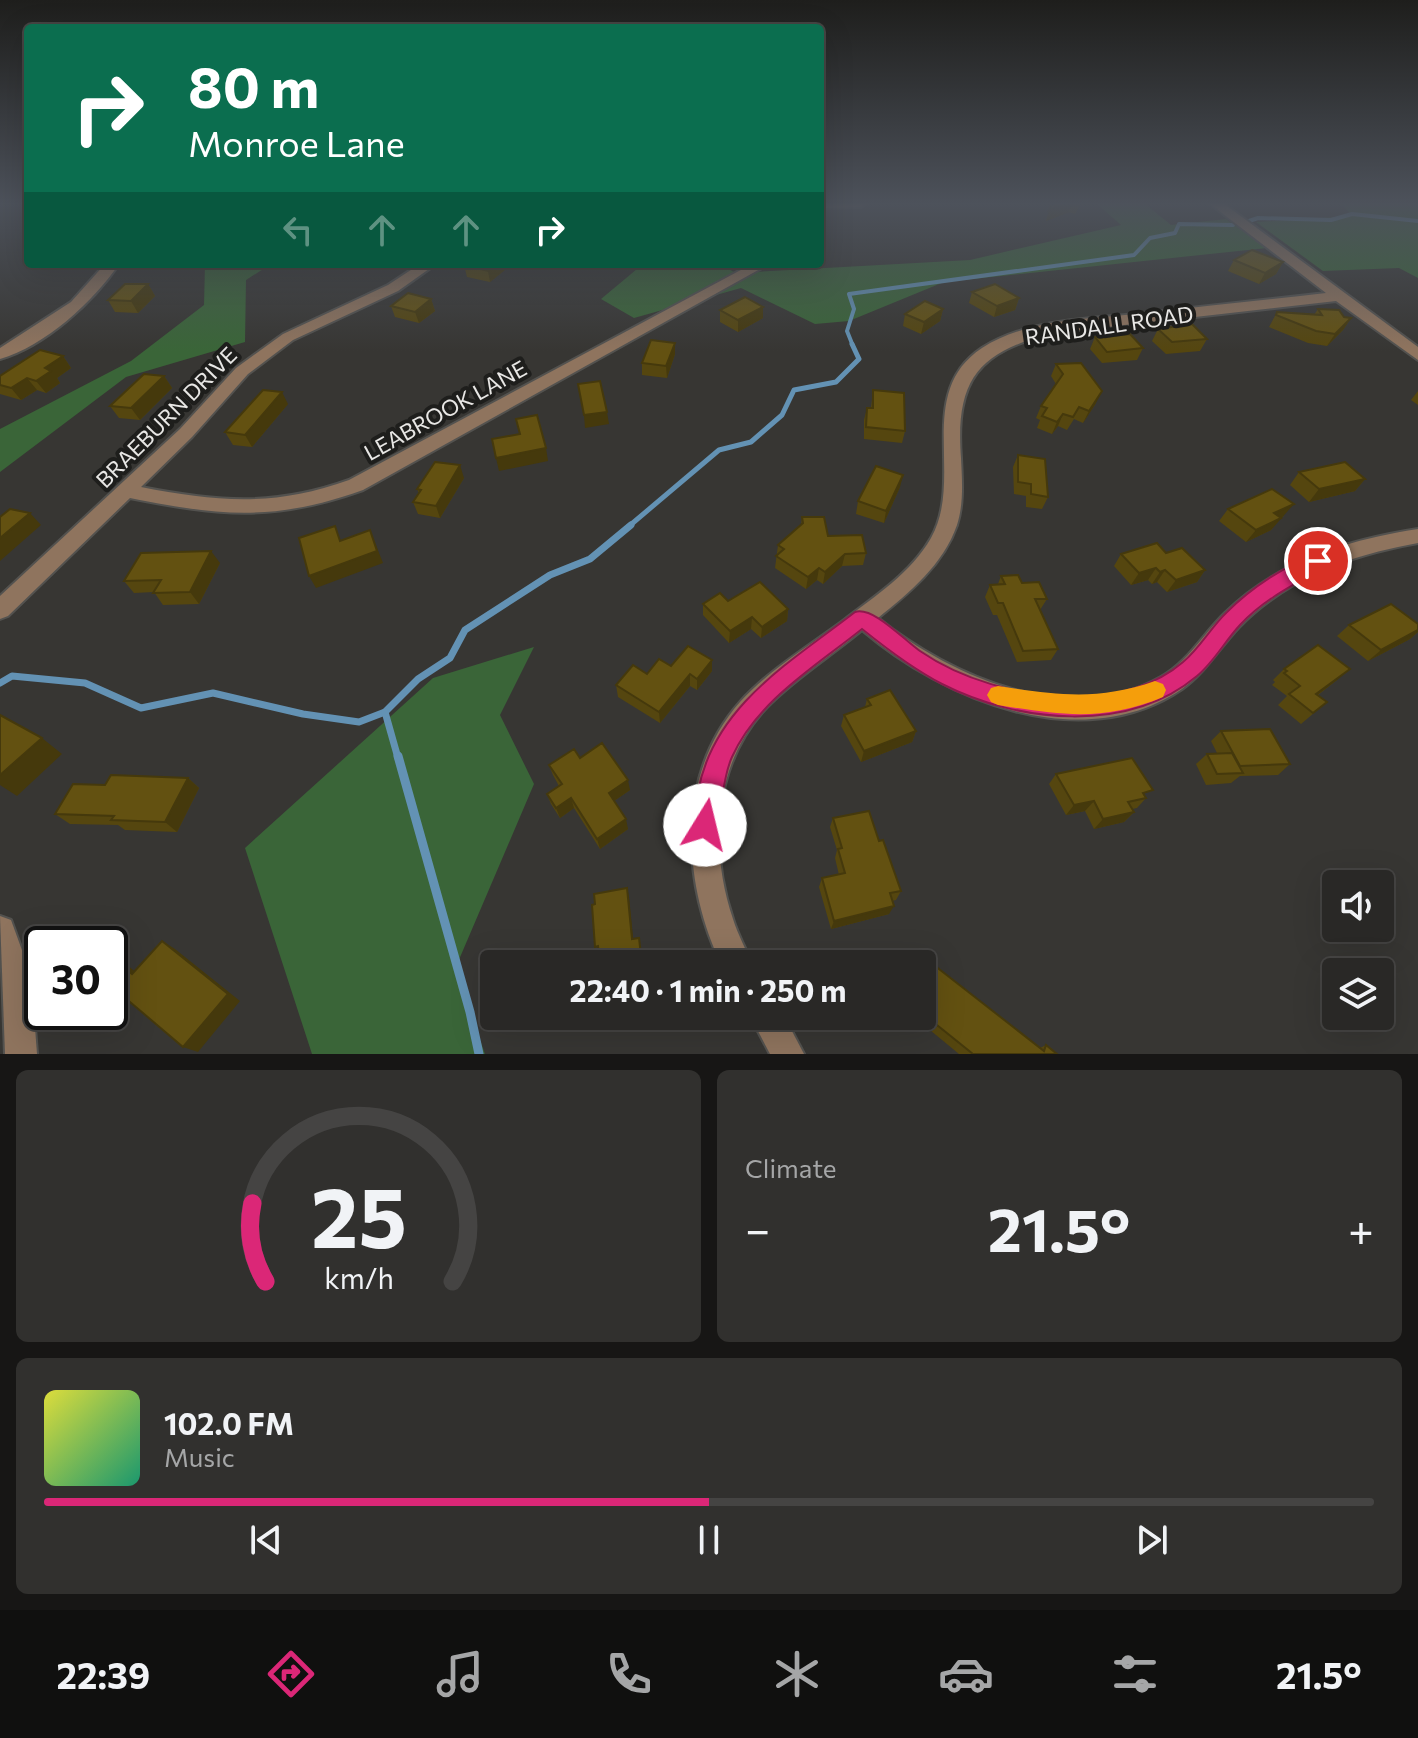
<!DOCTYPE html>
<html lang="en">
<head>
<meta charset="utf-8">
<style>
  body { margin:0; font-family:Commissioner,sans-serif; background:#31302e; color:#f1f3f6; height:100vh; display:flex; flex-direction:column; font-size:30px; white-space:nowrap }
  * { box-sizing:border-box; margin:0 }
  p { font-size:26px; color:#a5a6a7 }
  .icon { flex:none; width:44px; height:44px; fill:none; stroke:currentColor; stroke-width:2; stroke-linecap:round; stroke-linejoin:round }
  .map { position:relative; height:1054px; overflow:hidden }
  .panel { display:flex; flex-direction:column; gap:16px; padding:16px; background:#171615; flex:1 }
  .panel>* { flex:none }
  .banner { position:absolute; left:24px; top:24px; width:800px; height:244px; border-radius:8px; box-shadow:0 8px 32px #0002,0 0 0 2px #454443; background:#0b6e4f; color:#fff; overflow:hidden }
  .fabs { position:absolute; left:1322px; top:870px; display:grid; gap:16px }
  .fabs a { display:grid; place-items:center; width:72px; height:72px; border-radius:8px; background:#292826; box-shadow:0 8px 32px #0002,0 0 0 2px #454443; font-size:40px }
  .speed { position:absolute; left:24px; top:926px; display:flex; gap:16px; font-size:40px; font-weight:700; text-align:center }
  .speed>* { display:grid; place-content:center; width:104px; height:104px; border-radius:50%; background:#292826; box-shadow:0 8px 32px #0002,0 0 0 2px #454443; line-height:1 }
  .speed .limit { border:4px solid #111; border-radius:12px; background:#fff; color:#111 }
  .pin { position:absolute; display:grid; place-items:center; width:68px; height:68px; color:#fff; margin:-34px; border:4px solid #fff; border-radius:50%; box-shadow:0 2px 8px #0007 }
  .me { position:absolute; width:88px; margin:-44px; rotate:9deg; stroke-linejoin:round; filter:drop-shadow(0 0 6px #0008) }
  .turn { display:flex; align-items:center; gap:28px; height:168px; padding:0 32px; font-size:36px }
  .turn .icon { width:104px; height:104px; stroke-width:2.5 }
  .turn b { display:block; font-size:56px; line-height:68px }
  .lanes { display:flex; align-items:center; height:76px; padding:0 32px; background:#0003; justify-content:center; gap:40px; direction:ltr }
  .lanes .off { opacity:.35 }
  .big { font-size:60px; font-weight:700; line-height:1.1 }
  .panel .widget { flex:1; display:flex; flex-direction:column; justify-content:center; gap:12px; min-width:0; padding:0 28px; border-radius:12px; background:#31302e }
  .panel .dial { align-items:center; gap:0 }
  .dial svg { height:208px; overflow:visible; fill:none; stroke:#454443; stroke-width:7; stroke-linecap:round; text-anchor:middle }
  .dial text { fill:#f1f3f6; stroke:none }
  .song { display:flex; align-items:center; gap:24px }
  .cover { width:96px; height:96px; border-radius:12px; background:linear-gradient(135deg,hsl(60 70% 55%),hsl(160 70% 35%)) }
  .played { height:8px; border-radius:4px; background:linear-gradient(90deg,#db2777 50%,#454443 50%) }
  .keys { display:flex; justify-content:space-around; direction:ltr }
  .heat { display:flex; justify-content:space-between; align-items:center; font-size:44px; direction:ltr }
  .panel .tiles { flex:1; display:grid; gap:16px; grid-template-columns:1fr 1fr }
  .widget:last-child { grid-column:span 2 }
  .trip { position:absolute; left:480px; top:950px; width:456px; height:80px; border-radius:8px; background:#292826; box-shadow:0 8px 32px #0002,0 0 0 2px #454443; font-weight:700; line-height:80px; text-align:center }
  .menu { display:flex; height:128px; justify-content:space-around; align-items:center; background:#10100f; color:#a5a6a7 }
  .menu .icon { width:56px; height:56px }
  .menu .current { color:#db2777 }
  .menu b { font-size:36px; color:#f1f3f6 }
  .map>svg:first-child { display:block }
  .green { fill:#3a6538 }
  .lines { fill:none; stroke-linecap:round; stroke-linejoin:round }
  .stream-far3 { stroke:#6392b4; stroke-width:4 }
  .stream-far2 { stroke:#6392b4; stroke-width:5 }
  .stream-far1 { stroke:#6392b4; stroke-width:7 }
  .stream { stroke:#6392b4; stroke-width:9 }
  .minor-casing { stroke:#53524f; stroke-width:4 }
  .minor { fill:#8f745e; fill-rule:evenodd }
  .wall { fill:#55460f }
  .shaded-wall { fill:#45390c }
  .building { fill:#635111; stroke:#45390c; stroke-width:2 }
  .route { fill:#db2777; stroke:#8e194d; stroke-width:2 }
  .slow { fill:#f59e0b }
  .labels { text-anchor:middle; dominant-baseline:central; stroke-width:8; stroke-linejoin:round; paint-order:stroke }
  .street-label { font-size:22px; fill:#e8e7e5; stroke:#1e1e1c }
</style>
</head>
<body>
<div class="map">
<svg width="1418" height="1054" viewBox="0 0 1418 1054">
  <rect width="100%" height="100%" fill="#373633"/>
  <!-- green -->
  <g class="green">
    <polygon points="1096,203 1144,203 1171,225 1226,219 1267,248 944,282 849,321 815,324 741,288 634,318 601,299 637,269 609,264 719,264 736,273 970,260 1121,225"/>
    <polygon points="1340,203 1418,203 1418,278 1399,268 1323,271 1256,222 1353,216"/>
    <polygon points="205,264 271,264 246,280 245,342 126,377 0,472 0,429 131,361 204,305"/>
    <polygon points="534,647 500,715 534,784 455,969 485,1054 312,1054 245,848 433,678"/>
  </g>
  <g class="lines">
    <!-- stream-far3 -->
    <g class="stream-far3">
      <polyline points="1249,221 1258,218 1331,220 1352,214 1418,221"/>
      <polyline points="853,346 847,331 854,309 849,294 1134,255 1150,238 1175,233 1179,224 1233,225"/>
    </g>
    <!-- stream-far2 -->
    <polyline class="stream-far2" points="628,527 719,450 751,442 782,415 794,390 836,382 859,359 852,344"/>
    <!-- stream-far1 -->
    <g class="stream-far1">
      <polyline points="0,683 12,676 85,683 141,708 213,693 303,714 359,722 385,712 418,679 450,658 465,630 550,575 590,559 631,525"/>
      <polyline points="385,712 398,758"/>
    </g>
    <!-- stream -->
    <polyline class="stream" points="398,756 470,1012 479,1054"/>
    <defs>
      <g id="minor">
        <polygon points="820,203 867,203 861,207 820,208"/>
        <path d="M1209 203H1223L1418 347V360L1336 301 1054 333C979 351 955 379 961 458 962 480 964 503 957 525 943 565 910 592 878 618 951 677 1070 729 1161 677 1188 662 1203 634 1225 613 1278 561 1347 540 1418 529V543C1351 555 1288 577 1239 627 1220 647 1205 673 1182 689 1082 757 944 700 862 630 831 656 795 678 767 707 713 764 709 848 733 919 738 935 746 949 752 964H721C682 882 676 774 740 702 769 670 809 646 844 620 875 596 911 573 931 538 965 478 914 393 982 348 1029 318 1093 319 1146 313 1206 306 1266 300 1326 293Z"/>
        <path d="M105 264H119C93 302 45 346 0 359V348L71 302Z"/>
        <path d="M420 264H436L398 291 293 340 248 374 192 437 141 487C218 502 274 507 349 480L752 264H769L363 490C273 522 221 516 130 498L8 616 0 619V596L180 429 236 368 283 334 388 285Z"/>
        <polygon points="0,916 11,920 31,975 37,1054 5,1054"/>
        <polygon points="750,1016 784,1016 804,1054 770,1054"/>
      </g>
    </defs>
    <!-- minor casing -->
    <use href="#minor" class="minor-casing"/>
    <!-- minor -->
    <use href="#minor" class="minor"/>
  </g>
  <!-- wall -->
  <g class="wall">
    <polygon points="1053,203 1081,203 1075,214 1069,212 1046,221"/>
    <polygon points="1234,260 1283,262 1276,274 1259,284 1228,271"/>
    <polygon points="512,264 490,282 467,277 464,265"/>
    <polygon points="148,284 155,296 138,313 115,312 108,300"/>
    <polygon points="972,292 1019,298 1015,310 994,317 969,303"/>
    <polygon points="431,299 435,311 419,323 395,317 391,306"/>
    <polygon points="763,307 763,318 738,332 720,322 720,310"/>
    <polygon points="943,309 940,321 921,334 903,326 905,314"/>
    <polygon points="1318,309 1344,317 1351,318 1343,330 1327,346 1308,343 1269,327 1277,312 1314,315"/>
    <polygon points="1158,329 1207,339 1200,351 1166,354 1152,341"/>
    <polygon points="1095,337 1143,348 1137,360 1102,363 1090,349"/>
    <polygon points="675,343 675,354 667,378 642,375 642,363"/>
    <polygon points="63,356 71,368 57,378 60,383 46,393 37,390 21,400 0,394 0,376"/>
    <polygon points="1056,364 1096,403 1083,423 1074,419 1067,430 1058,426 1052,434 1037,428 1040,420 1036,418 1041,406 1056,384 1051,376"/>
    <polygon points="164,376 172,388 140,420 119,418 110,406"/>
    <polygon points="873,390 905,431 902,443 864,439 864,420 867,408 871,408"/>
    <polygon points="1418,391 1418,405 1411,400"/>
    <polygon points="288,404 252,447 233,445 225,432"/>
    <polygon points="1018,455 1048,497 1042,509 1026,507 1026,496 1014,494 1013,467"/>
    <polygon points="1299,472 1365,479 1355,491 1309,502 1290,485"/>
    <polygon points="464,478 440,518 418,514 413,502 419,493 417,489"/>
    <polygon points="900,487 884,523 856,514 858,501"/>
    <polygon points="1228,509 1284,516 1281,518 1271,530 1246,542 1219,521"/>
    <polygon points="802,517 828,536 866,553 863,565 842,566 823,584 817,580 806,589 775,568 778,545 801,525"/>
    <polygon points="1166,553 1205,570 1197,582 1167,592 1157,582 1152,584 1148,580 1131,585 1114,566 1121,554"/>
    <polygon points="220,563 199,604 163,605 154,592 134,593 124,581"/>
    <polygon points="1001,576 1022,583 1047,599 1040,610 1058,649 1051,660 1017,662 997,615 993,615 985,597 990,585 998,584"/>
    <polygon points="728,601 788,609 787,621 761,638 751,629 729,643 703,615 703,604"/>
    <polygon points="1418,624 1418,632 1410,639 1368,661 1337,636 1349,625"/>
    <polygon points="712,660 712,671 697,690 690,686 660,723 618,697 616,685 671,666"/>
    <polygon points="1284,669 1337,680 1318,695 1327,702 1301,724 1278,705 1287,696 1272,685 1275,682 1273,680"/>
    <polygon points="867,699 916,731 912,742 861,762 841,726 844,715 865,707"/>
    <polygon points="1221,731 1290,764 1278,775 1240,776 1231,783 1206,785 1196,764 1207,754 1217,753 1211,741"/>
    <polygon points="580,758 630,790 614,801 628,829 600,849 574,808 560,818 551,804 547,794 559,786 553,775 549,765"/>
    <polygon points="1056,774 1146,797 1146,798 1137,808 1132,809 1134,812 1124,822 1094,829 1085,811 1066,815 1049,784"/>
    <polygon points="188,778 199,788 177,832 125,830 118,825 70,824 55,814 105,785"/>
    <polygon points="833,818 879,841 901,891 896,900 892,901 889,914 831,929 819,887 822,878 839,875 835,858 837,850 830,827"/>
    <polygon points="930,962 1040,1048 1046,1045 1057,1054 959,1054 913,1016 922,1016 922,974"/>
  </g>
  <!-- shaded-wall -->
  <g class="shaded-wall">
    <polygon points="1067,203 1072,203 1069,212 1046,221 1049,210"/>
    <polygon points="1283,262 1276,274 1259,284 1265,273"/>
    <polygon points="496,264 512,264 490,282 488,271"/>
    <polygon points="148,284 155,296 138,313 131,301"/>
    <polygon points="1019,298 1015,310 994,317 997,306"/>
    <polygon points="431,299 435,311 419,323 415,312"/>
    <polygon points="763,307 763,318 738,332 738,320"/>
    <polygon points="943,309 940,321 921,334 924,322"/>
    <polygon points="1351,318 1343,330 1327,346 1335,334"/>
    <polygon points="675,343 675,354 667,378 666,366"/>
    <polygon points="63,356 71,368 57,378 60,383 46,393 36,381 45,368"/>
    <polygon points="164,376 172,388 140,420 131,408"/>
    <polygon points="27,378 37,390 21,400 11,388"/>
    <polygon points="1102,391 1096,403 1083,423 1089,411"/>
    <polygon points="282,392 288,404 252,447 245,435"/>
    <polygon points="607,412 609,424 585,428 584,415"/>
    <polygon points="1063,414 1058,426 1052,434 1057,422"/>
    <polygon points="546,448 548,461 499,471 496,458"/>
    <polygon points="460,465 464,478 440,518 436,506"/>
    <polygon points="903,475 900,487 884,523 886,511"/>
    <polygon points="1365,479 1355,491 1309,502 1319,489"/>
    <polygon points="1294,504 1271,530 1246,542 1256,530 1274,513"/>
    <polygon points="30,513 41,525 0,561 0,538"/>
    <polygon points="370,530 383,563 316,588 309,576"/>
    <polygon points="211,551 220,563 199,604 190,592"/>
    <polygon points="845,554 842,566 823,584 825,572"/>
    <polygon points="819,568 817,580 806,589 808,577"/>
    <polygon points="1156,568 1148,580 1131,585 1139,573"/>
    <polygon points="1165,570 1157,582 1152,584 1160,572"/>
    <polygon points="1205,570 1197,582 1167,592 1176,580"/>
    <polygon points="788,609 787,621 761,638 762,627"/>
    <polygon points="752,617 751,629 729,643 730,631"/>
    <polygon points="1418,630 1418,632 1410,639 1368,661 1381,650"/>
    <polygon points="712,660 712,671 697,690 697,679"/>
    <polygon points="1350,669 1337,680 1304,705 1316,694"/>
    <polygon points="690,674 690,686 660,723 659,712"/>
    <polygon points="916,731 912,742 861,762 864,751"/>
    <polygon points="42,738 62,754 17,796 0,785 0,775"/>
    <polygon points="188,778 199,788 177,832 165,822"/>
    <polygon points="628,780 630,790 611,803 609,793"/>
    <polygon points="571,798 574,808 560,818 556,808"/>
    <polygon points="1094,801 1085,811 1066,815 1074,805"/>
    <polygon points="1134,812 1124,822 1094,829 1103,819"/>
    <polygon points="626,819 628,829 600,849 597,839"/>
    <polygon points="627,888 629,897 634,947 632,939"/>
    <polygon points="894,906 889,914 831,929 834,921"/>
    <polygon points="162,941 175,949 240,1001 198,1052 183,1047"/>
    <polygon points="111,956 126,964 146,981 132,974"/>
  </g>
  <!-- building -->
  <g class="building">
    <polygon points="1053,203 1067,203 1049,210"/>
    <polygon points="1252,250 1283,262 1265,273 1234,260"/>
    <polygon points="465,264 496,264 488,271 464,265"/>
    <polygon points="125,284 148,284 131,301 108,300"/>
    <polygon points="995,284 1019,298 997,306 972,292"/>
    <polygon points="408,293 431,299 415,312 391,306"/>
    <polygon points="745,297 763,307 738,320 720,310"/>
    <polygon points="925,301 943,309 924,322 905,314"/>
    <polygon points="1318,309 1339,310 1344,317 1351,318 1335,334 1316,331 1276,315 1277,312 1322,315"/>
    <polygon points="1192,324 1207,339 1172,342 1158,329"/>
    <polygon points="1130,334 1143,348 1107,352 1095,337"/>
    <polygon points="651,340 675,343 666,366 642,363"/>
    <polygon points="40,350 63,356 45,368 51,371 36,381 27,378 11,388 0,385 0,376"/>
    <polygon points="1081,363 1102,391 1089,411 1079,407 1073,417 1063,414 1057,422 1042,416 1047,408 1041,406 1063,374 1056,364"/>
    <polygon points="144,374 164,376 131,408 110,406"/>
    <polygon points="600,381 607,412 584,415 578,384"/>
    <polygon points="263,390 282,392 245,435 225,432"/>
    <polygon points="873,390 904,393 905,431 866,427 867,408 873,408"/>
    <polygon points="537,415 546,448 496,458 492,439 520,434 516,419"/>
    <polygon points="1018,455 1045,459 1048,497 1031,494 1031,484 1018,482"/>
    <polygon points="435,462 460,465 436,506 413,502 421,490 417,489"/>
    <polygon points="1345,462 1365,479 1319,489 1299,472"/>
    <polygon points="876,466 903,475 886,511 858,501"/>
    <polygon points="1272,489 1294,504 1274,513 1281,518 1256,530 1228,509"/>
    <polygon points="10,509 30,513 0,538 0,517"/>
    <polygon points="802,517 824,517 828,536 862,535 866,553 845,554 825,572 819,568 808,577 776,556 784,549 778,545 803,523"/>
    <polygon points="335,526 340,541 370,530 377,551 309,576 299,538"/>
    <polygon points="1157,543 1166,553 1182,548 1205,570 1176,580 1165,570 1160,572 1156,568 1139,573 1121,554"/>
    <polygon points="211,551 190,592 153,593 161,580 124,581 141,553"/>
    <polygon points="1018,575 1022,583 1039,582 1047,599 1035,599 1058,649 1023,651 1003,603 998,603 990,585 1005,584 1001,576"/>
    <polygon points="760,582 788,609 762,627 752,617 730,631 703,604 720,593 728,601"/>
    <polygon points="1391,604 1418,624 1418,630 1381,650 1349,625"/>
    <polygon points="1318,645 1350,669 1316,694 1327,702 1313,713 1289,694 1300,686 1284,673 1287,671 1284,669"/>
    <polygon points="688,646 712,660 697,679 690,674 659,712 616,685 633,665 647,674 659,659 671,666"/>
    <polygon points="890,690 916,731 864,751 844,715 871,705 867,699"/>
    <polygon points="0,715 42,738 0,775"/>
    <polygon points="1270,729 1290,764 1240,766 1221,731"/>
    <polygon points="602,743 628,780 609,793 626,819 597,839 571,798 556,808 547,794 562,784 549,765 574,749 580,758"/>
    <polygon points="1232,753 1243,773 1217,774 1207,754"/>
    <polygon points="1132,758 1153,790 1143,793 1146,798 1128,802 1134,812 1103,819 1094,801 1074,805 1056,774"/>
    <polygon points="111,775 188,778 165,822 111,820 114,816 55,814 73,784 105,785"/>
    <polygon points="869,811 879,841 883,840 901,891 890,893 894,906 834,921 822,878 845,873 838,849 842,848 833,818"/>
    <polygon points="627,888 632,939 639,938 642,964 600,964 598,946 595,947 592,905 595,904 594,894"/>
    <polygon points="162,941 228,994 183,1047 110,985 110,958 111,956 132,974"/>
    <polygon points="930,962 1044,1051 1046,1045 1057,1054 973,1054 922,1013 922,977"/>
  </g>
  <!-- sky -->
  <linearGradient id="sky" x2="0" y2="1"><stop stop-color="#1e1e1c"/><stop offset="0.58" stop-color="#4d525b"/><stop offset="1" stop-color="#4d525b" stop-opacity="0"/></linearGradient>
  <rect width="1418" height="351" fill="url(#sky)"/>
  <!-- route -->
  <path class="route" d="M1318 554 1325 556 1328 561 1325 567C1295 584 1264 599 1240 625 1225 641 1214 662 1197 676 1128 734 1018 723 942 684 913 669 888 650 862 629 816 666 757 701 732 757 721 781 724 809 713 834L705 838 696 834C690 821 696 806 698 792 713 706 792 661 855 612 873 606 904 640 920 651 962 680 1018 695 1069 697 1109 697 1152 689 1183 662 1200 648 1211 627 1227 612 1251 588 1285 565 1318 554Z"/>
  <!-- slow -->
  <path class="slow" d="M1155 681 1163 684 1166 690 1163 697C1103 722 1060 715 998 705L991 702 987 695 991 688 998 686C1057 695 1098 701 1155 681Z"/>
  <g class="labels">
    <!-- street labels -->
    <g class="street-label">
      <text transform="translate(1109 325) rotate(-8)">RANDALL ROAD</text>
      <text transform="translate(445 410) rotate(-29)">LEABROOK LANE</text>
      <text transform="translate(166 417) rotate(-45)">BRAEBURN DRIVE</text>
    </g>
  </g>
</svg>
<div class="fabs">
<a><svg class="icon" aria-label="sound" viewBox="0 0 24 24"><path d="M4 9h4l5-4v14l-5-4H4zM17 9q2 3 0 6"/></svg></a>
<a><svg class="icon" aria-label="layers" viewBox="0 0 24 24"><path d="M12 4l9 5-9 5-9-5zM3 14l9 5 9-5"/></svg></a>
</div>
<div class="speed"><div class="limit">30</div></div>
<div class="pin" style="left:1318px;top:561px;background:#d93025"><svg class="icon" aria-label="arrive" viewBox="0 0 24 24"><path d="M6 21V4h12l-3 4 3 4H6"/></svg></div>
<svg class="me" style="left:705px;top:825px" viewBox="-20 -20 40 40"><circle r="19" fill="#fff"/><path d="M0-13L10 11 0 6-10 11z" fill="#db2777"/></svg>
<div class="trip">22:40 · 1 min · 250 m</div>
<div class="banner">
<div class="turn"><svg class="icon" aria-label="right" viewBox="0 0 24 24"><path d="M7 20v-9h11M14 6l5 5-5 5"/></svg><div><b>80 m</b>Monroe Lane</div></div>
<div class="lanes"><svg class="icon off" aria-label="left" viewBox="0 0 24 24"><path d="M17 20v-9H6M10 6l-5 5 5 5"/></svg><svg class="icon off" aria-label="ahead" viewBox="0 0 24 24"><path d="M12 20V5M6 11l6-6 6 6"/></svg><svg class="icon off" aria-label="ahead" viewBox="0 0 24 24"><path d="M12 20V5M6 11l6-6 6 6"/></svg><svg class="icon" aria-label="right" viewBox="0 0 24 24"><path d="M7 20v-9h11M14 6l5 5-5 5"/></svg></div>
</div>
</div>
<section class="panel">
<div class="tiles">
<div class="widget dial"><svg viewBox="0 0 100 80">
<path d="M14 69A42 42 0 1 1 86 69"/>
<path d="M14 69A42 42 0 0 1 9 39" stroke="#db2777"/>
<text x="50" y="56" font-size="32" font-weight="700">25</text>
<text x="50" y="72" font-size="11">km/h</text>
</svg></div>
<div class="widget"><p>Climate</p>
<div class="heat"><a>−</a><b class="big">21.5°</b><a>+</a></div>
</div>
<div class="widget">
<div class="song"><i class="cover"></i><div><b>102.0 FM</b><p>Music</p></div></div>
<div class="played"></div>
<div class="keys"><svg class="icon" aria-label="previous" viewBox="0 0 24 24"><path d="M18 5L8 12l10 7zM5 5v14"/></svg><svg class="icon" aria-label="pause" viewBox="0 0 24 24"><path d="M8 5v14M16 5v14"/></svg><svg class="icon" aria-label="next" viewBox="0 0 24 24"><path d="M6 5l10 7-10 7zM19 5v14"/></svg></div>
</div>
</div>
</section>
<nav class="menu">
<b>22:39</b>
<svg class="icon current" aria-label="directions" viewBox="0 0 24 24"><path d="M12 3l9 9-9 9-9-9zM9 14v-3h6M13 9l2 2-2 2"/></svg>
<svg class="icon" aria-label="music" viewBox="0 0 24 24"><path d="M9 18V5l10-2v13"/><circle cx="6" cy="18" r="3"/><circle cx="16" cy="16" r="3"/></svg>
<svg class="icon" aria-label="phone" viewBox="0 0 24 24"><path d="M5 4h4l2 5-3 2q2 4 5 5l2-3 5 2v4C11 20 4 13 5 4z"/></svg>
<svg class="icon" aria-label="climate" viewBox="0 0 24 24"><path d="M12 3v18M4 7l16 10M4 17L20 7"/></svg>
<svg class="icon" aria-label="car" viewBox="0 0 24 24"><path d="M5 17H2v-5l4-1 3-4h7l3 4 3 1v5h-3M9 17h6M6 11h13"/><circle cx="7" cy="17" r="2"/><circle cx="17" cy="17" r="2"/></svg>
<svg class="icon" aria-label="filters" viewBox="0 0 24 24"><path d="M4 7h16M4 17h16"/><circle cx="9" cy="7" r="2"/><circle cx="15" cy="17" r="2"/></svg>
<b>21.5°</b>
</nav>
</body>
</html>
